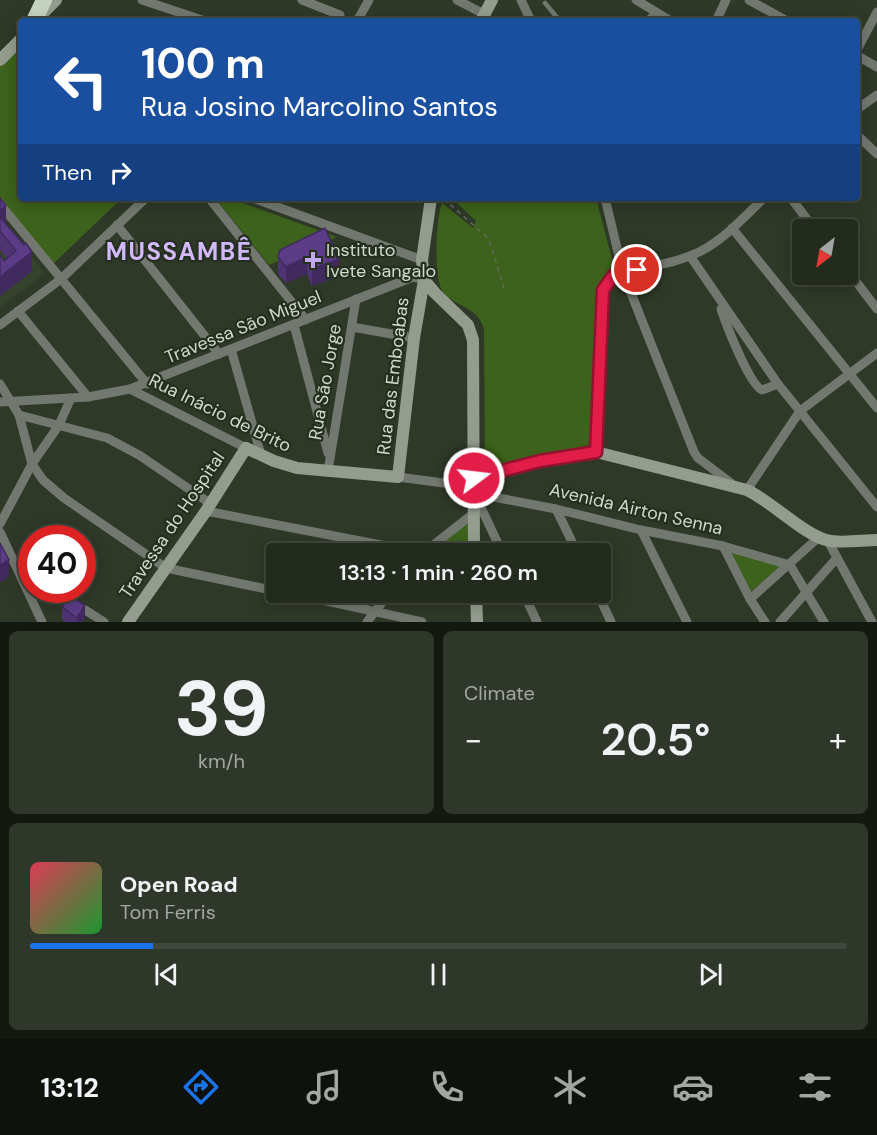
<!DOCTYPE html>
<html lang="en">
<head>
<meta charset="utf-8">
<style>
  body { margin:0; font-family:"DM Sans",sans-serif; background:#2f372b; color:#f1f3f6; height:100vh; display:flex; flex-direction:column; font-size:22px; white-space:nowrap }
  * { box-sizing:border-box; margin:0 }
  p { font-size:20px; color:#a3a7a4 }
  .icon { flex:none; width:33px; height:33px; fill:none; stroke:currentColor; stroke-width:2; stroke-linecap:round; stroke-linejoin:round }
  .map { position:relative; height:622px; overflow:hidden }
  .sheet { display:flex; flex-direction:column; gap:9px; padding:9px; background:#131810; flex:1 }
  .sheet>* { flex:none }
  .top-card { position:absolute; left:18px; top:18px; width:842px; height:183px; border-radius:6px; box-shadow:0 3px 15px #0003,0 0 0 2px #40473c; background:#1a4fa0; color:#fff; overflow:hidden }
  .needle { width:39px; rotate:211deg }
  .buttons { position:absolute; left:792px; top:219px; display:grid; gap:12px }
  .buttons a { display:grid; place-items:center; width:66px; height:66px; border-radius:6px; background:#232b1e; box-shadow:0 3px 15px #0003,0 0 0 2px #40473c; font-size:30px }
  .speed { position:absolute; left:18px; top:525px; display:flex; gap:12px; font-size:30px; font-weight:700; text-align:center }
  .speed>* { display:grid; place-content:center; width:78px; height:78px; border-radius:50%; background:#232b1e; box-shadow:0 3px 15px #0003,0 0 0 2px #40473c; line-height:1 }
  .speed .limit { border:9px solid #d22; background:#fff; color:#111 }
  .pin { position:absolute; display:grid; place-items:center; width:51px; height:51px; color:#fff; margin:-26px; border:3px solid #fff; border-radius:50%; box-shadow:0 2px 6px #0007 }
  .me { position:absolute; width:66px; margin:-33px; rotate:75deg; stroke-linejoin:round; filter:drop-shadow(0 0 4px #0008) }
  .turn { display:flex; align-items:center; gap:21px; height:126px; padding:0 24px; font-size:27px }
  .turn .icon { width:78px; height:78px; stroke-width:2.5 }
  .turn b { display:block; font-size:42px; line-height:51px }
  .then { display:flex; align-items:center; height:57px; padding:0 24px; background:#0003; gap:12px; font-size:22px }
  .big { font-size:45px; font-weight:600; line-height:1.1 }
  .sheet .card { flex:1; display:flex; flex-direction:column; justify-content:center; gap:9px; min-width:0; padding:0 21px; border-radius:9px; background:#2f372b }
  .sheet .dial { align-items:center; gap:0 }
  .dial b { font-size:78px; line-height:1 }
  .song { display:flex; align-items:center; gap:18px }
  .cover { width:72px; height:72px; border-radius:9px; background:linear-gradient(135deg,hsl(350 70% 55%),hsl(130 70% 35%)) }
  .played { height:6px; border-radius:3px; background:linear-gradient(90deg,#1a73e8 15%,#40473c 15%) }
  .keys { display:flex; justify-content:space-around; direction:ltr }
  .heat { display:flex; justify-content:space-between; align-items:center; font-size:33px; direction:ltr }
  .sheet .tiles { flex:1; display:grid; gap:9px; grid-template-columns:1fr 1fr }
  .card:last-child { grid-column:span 2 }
  .trip { position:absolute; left:266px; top:543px; width:345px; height:60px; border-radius:6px; background:#232b1e; box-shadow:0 3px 15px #0003,0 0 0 2px #40473c; font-weight:600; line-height:60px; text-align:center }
  .tabs { display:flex; height:96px; justify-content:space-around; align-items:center; background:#0e110c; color:#a3a7a4 }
  .tabs .icon { width:42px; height:42px }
  .tabs .current { color:#1a73e8 }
  .tabs b { font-size:27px; color:#f1f3f6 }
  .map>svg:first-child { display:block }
  .built { fill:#35432c }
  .green { fill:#3c621b }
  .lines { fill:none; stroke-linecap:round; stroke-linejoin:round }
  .path { stroke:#626b5d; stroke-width:1.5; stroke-dasharray:4.5 4.5; stroke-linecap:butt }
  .lane { stroke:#72776f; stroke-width:4.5 }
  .street { stroke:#72776f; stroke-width:9 }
  .secondary { stroke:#949c8f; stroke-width:12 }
  .highway { stroke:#c5d2bd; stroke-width:16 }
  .wall { fill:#4f3474 }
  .shaded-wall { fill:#402a5e }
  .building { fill:#5c3c87; stroke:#402a5e; stroke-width:1.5 }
  .route-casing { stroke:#92132f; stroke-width:15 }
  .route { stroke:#e11d48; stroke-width:10 }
  .poi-dot { fill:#c3a7f2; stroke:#252f1f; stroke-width:2 }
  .labels { text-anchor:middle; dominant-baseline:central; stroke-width:4.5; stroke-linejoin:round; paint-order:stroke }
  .poi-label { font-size:18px; fill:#d1d8ce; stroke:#252f1f; text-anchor:start }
  .street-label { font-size:18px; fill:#d1d8ce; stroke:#252f1f }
  .district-label { font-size:24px; font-weight:bold; letter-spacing:1.5px; fill:#d3b8fe; stroke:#252f1f }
</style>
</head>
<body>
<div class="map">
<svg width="877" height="622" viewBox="0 0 877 622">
  <rect width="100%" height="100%" fill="#2f3928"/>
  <!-- built -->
  <polygon class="built" points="0,219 45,273 0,307"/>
  <!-- green -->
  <g class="green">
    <polygon points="10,45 21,49 21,198 122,198 53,264 0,198 0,55"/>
    <polygon points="215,198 229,198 337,237 269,265"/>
    <path d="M457 198H596L613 263 597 289 598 443 485 469 484 329C477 305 456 308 443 292 433 279 436 218 442 203L473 228 476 221 458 204Z"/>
    <polygon points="474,513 474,553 427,554"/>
    <polygon points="727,548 782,566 750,592"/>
  </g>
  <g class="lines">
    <!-- path -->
    <polyline class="path" points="443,200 445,200 488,238 492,248 504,289"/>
    <!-- lane -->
    <g class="lane">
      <polyline points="545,3 560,21"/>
      <polyline points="645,21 655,11"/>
    </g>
    <!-- street -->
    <g class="street">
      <polyline points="142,0 205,21"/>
      <polyline points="302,0 340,15"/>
      <polyline points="457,0 484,14"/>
      <polyline points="521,0 531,21"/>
      <polyline points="636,0 671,21"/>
      <polyline points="749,0 787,21"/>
      <polyline points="357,21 369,0"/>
      <polyline points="716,21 726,0"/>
      <polyline points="856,52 877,12"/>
      <polyline points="856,55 877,67"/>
      <polyline points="856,110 877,95"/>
      <polyline points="856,134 877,154"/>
      <polyline points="209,198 306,320"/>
      <polyline points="253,198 422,260"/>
      <polyline points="605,198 623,273 694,452 698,458 735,486"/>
      <polyline points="791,198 815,230"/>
      <polyline points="0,204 147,384"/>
      <polyline points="117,225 219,354"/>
      <polyline points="732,228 877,408"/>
      <polyline points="690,256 778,384 877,507"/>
      <polyline points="848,271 877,309"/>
      <path d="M721 309C726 324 749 384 762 390L778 384"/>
      <polyline points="18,311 88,397"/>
      <polyline points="0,325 61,279 146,198"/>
      <polyline points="294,325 328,453"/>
      <polyline points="352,327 414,338"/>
      <polyline points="231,349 261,455"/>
      <polyline points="0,384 19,415 32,464 43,480 64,498 166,568 276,591"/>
      <polyline points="130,389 246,448"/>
      <polyline points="0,402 88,397 130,389 413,277 424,280"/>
      <polyline points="19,415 107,438 139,455 211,504"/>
      <path d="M596 452 601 309C602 295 602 286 613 276 641 267 672 265 699 252 724 240 744 217 764 198"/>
      <polyline points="328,471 356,299"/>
      <polyline points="398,477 474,487"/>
      <polyline points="747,490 800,411 877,353"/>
      <polyline points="473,493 556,509 641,530 723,546 790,565"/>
      <polyline points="475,495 503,554"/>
      <polyline points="556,509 578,554"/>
      <polyline points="206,511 427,554"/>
      <polyline points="0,524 32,464 59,425 71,398"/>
      <polyline points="641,530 687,622"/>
      <polyline points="0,532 42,622"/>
      <polyline points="828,541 872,622"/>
      <polyline points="723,546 750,599 765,622"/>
      <polyline points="422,554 474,513"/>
      <polyline points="790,565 824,622"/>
      <polyline points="54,590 104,622"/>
      <polyline points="286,592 422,622"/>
      <polyline points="523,592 537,622"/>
      <polyline points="597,592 611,622"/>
      <polyline points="750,599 819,537"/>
      <polyline points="367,622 390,592"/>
      <polyline points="780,622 836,559"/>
    </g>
    <!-- secondary -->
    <g class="secondary">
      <polyline points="40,16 56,0"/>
      <polyline points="481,21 492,0"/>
      <polyline points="0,60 21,39"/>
      <polyline points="431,198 422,260 424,280 435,293 468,325 473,340 474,554"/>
      <path d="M474 478 540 461 596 452 747 490C772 502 802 533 826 540 839 544 863 540 877 540"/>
      <polyline points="476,592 477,622"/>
      <polyline points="128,622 206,511 246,448 274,461 297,468 398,477 414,338 424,280"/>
    </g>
    <!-- highway -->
    <polyline class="highway" points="34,21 44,0"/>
  </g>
  <!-- wall -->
  <g class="wall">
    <polygon points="0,198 6,224 32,271 0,296 0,255 4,261 7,258 0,250"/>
    <polygon points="325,228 339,276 312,286 307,274 286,283 278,274 278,257"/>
    <polygon points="62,607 85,618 82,622 65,622 62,620"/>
  </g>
  <!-- shaded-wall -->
  <g class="shaded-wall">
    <polygon points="6,206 6,225 0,230 0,211"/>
    <polygon points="32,252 32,271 0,296 0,277"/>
    <polygon points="307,257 307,274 286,283 286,267"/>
    <polygon points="339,259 339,276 312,286 312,269"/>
    <polygon points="9,560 9,577 0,582 0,565"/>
    <polygon points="85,605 85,618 82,622 77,622 77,618"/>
  </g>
  <!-- building -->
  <g class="building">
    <polygon points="0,198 6,206 0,211"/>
    <polygon points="0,217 24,245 26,243 32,252 0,277 0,255 4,261 16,251 0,231"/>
    <polygon points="325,228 339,259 312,269 307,257 286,267 278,257 280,250"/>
    <polygon points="0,543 9,560 0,565"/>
    <polygon points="70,596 85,605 77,618 62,607"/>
  </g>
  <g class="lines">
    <defs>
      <polyline id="route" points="474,478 540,461 596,452 603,290 613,276 637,270"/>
    </defs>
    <!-- route casing -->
    <use href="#route" class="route-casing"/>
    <!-- route -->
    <use href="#route" class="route"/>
  </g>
  <!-- markers -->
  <path class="poi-dot" d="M310 251h6v6h6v6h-6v6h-6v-6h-6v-6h6z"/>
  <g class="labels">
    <!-- poi labels -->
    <g class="poi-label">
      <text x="326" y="250">Instituto<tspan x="326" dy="21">Ivete Sangalo</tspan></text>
    </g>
    <!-- street labels -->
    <g class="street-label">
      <text transform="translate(243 327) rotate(-22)">Travessa São Miguel</text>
      <text transform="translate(393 376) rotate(-83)">Rua das Emboabas</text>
      <text transform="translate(325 382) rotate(-80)">Rua São Jorge</text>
      <text transform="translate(220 413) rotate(26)">Rua Inácio de Brito</text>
      <text transform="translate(636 509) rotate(13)">Avenida Airton Senna</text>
      <text transform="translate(172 525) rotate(-56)">Travessa do Hospital</text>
    </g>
    <!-- district labels -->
    <g class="district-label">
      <text x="179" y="251">MUSSAMBÊ</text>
    </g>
  </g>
</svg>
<div class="buttons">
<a><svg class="needle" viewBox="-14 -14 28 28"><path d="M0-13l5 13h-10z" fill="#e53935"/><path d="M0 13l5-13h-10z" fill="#a3a7a4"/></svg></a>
</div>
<div class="speed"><div class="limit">40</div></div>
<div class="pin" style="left:637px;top:270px;background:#d93025"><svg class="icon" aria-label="arrive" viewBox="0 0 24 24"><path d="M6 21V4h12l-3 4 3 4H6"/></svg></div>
<svg class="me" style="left:474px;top:478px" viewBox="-20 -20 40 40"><circle r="17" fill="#e11d48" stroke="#fff" stroke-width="3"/><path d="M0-11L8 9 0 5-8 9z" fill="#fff"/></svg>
<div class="trip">13:13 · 1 min · 260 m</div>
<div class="top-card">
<div class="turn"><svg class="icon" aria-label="left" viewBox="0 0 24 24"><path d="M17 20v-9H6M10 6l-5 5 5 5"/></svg><div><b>100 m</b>Rua Josino Marcolino Santos</div></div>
<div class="then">Then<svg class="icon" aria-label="right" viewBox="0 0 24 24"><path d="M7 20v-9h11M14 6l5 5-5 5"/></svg></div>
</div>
</div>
<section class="sheet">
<div class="tiles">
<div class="card dial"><b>39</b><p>km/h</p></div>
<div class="card"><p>Climate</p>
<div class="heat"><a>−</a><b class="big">20.5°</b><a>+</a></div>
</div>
<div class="card">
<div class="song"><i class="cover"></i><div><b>Open Road</b><p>Tom Ferris</p></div></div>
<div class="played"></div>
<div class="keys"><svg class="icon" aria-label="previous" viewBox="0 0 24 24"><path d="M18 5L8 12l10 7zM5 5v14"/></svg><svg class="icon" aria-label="pause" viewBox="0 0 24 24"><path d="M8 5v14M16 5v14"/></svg><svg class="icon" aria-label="next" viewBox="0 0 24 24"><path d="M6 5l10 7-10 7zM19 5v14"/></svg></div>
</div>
</div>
</section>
<nav class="tabs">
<b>13:12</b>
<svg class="icon current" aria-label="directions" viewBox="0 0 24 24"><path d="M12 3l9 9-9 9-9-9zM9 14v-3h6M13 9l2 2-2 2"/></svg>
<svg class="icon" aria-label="music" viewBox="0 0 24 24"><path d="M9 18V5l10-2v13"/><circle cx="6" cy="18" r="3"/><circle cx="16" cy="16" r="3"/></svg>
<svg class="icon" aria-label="phone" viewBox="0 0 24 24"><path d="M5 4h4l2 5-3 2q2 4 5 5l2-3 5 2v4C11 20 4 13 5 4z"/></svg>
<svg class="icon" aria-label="climate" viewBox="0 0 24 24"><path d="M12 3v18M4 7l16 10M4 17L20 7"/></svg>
<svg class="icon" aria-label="car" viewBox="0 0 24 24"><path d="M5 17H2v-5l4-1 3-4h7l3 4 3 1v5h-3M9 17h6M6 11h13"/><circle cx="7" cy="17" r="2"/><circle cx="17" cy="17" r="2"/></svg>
<svg class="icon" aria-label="filters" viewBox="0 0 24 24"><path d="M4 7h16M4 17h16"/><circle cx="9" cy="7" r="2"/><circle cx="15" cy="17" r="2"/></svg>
</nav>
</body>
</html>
